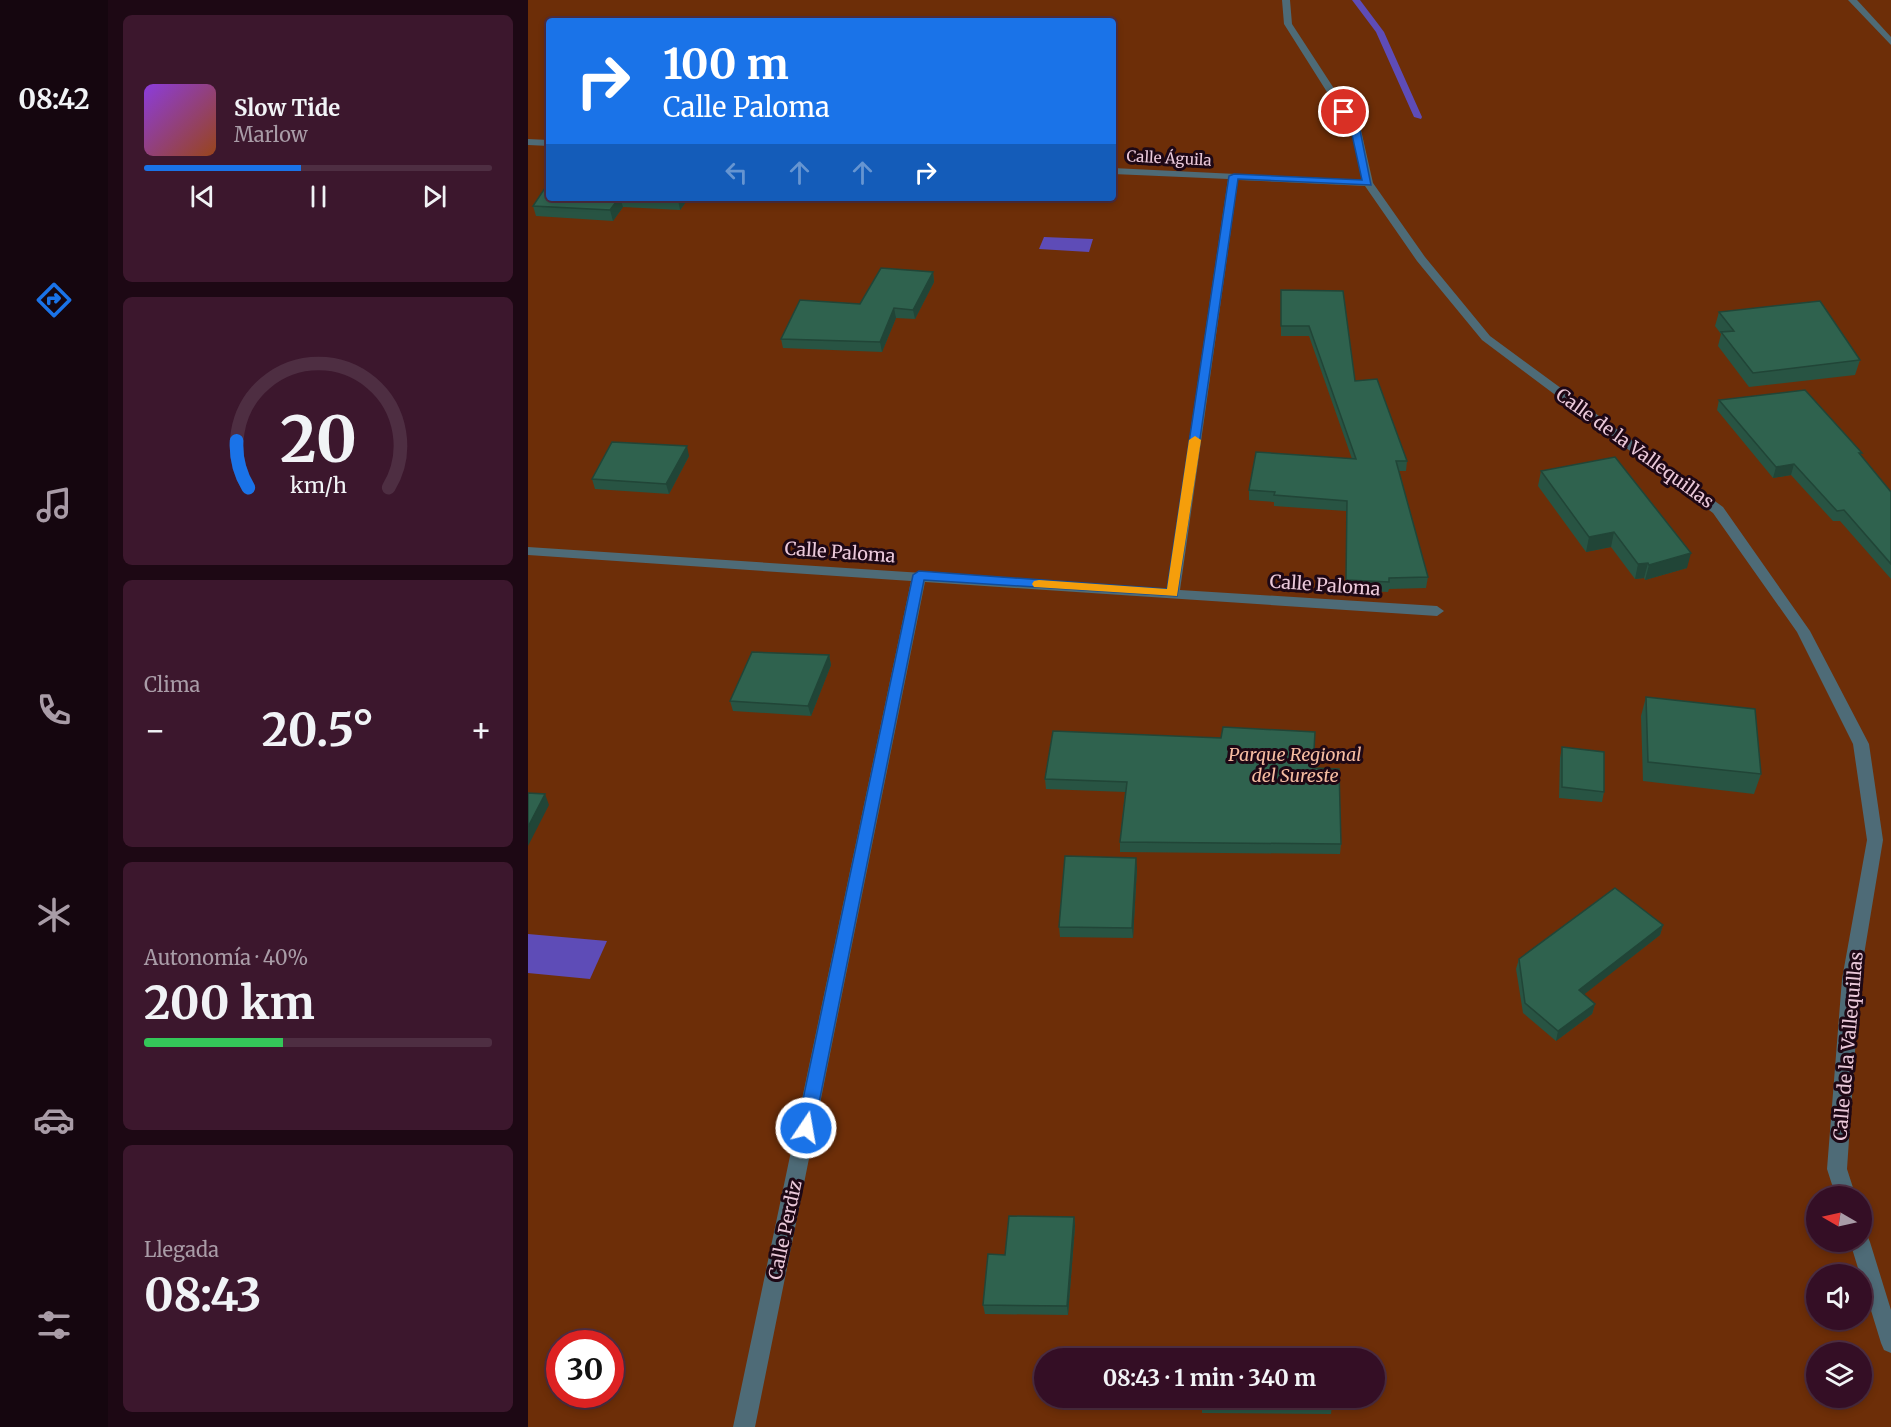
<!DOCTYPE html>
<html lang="es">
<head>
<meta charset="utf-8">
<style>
  body { margin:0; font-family:Merriweather,serif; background:#3c172d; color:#f1f3f6; height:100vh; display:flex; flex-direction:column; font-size:22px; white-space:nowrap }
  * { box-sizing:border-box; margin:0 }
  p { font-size:20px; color:#a99ca7 }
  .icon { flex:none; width:33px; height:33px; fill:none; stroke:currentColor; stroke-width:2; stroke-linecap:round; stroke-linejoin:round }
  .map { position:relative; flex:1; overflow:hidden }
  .details { display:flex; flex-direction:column; gap:15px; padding:15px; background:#1d0814; width:420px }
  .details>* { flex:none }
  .top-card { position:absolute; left:18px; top:18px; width:570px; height:183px; border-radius:6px; box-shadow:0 3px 9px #0003,0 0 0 2px #4e2e42; background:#1a73e8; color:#fff; overflow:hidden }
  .needle { width:39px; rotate:279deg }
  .buttons { position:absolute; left:1278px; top:1186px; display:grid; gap:12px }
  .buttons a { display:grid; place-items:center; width:66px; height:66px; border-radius:50%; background:#340e25; box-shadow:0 3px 9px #0003,0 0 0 2px #4e2e42; font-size:30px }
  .speed { position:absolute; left:18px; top:1330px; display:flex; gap:12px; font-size:30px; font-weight:700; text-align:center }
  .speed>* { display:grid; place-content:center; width:78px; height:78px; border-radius:50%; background:#340e25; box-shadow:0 3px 9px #0003,0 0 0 2px #4e2e42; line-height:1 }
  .speed .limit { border:9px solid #d22; background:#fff; color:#111 }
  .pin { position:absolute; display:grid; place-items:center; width:51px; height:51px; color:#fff; margin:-26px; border:3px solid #fff; border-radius:50%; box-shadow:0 2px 6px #0007 }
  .me { position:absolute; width:66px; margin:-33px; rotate:12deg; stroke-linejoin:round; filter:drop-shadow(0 0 4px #0008) }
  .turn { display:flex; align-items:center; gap:21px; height:126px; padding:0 18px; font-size:27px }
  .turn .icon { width:78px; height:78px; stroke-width:2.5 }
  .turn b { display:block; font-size:42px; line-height:51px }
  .lanes { display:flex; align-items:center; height:57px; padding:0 18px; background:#0003; justify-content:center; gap:30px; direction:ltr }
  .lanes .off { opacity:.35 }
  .big { font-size:45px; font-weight:700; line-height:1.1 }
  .details .card { flex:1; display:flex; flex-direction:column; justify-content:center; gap:9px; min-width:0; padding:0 21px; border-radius:9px; background:#3c172d }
  .details .dial { align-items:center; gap:0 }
  .dial svg { height:156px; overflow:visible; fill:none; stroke:#4e2e42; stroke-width:7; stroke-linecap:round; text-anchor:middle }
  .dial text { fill:#f1f3f6; stroke:none }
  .song { display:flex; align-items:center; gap:18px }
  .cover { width:72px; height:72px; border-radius:9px; background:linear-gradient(135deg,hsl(270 70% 55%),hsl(20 70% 35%)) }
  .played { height:6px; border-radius:3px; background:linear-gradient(90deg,#1a73e8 45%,#4e2e42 45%) }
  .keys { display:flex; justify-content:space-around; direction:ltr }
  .heat { display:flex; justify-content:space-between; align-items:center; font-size:33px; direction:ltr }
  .charge { height:9px; border-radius:4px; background:linear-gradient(90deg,#34c759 40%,#4e2e42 0) }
  .trip { position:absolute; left:506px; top:1348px; width:351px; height:60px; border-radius:30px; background:#340e25; box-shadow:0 3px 9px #0003,0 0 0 2px #4e2e42; font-weight:700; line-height:60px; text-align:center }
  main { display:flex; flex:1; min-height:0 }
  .tabs { display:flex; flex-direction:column; width:108px; justify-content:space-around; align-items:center; background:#15060f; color:#a99ca7 }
  .tabs .icon { width:42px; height:42px }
  .tabs .current { color:#1a73e8 }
  .tabs b { font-size:27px; color:#f1f3f6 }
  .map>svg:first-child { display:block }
  .green { fill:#6d2e08; fill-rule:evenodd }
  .water { fill:#5e4cb7 }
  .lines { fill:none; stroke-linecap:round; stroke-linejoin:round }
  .stream { fill:#5e4cb7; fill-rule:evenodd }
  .minor { fill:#4e6b77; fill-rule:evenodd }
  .wall { fill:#285443 }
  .shaded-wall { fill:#214537 }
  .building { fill:#2f624e; stroke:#214537; stroke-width:1.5 }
  .route { fill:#1a73e8; stroke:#114b97; stroke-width:1.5 }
  .slow { fill:#f59e0b }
  .labels { text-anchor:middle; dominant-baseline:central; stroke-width:6; stroke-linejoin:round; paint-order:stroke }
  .far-street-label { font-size:15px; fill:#ebc9da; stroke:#1e0815 }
  .street-label { font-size:18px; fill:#ebc9da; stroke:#1e0815 }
  .park-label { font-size:18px; font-style:italic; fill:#f7bca1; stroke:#1e0815 }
</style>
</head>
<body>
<main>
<nav class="tabs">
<b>08:42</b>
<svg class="icon current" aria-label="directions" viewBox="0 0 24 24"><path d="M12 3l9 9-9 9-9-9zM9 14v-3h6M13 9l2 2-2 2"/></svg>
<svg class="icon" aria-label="music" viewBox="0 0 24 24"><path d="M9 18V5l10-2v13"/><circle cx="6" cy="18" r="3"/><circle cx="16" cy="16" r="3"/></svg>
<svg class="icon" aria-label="phone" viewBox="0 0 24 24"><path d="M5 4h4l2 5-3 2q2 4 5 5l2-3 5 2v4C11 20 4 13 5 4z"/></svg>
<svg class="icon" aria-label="climate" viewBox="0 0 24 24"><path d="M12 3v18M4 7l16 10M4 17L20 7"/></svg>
<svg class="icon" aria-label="car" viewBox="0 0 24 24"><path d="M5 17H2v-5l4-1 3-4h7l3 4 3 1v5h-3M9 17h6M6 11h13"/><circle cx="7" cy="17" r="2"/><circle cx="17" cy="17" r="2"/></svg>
<svg class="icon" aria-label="filters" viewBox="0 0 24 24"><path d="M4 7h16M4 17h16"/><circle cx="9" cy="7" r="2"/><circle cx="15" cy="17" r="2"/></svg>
</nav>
<section class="details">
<div class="card">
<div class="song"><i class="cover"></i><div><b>Slow Tide</b><p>Marlow</p></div></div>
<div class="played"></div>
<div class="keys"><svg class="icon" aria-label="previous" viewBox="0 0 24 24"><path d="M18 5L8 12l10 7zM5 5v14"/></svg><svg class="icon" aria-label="pause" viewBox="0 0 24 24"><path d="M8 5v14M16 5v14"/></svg><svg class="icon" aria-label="next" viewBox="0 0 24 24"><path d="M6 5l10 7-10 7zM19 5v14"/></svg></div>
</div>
<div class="card dial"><svg viewBox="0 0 100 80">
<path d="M14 69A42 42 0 1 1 86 69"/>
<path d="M14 69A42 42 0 0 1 8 45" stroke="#1a73e8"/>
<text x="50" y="56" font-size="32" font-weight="700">20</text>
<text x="50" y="72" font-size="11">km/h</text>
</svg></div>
<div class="card"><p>Clima</p>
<div class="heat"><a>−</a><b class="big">20.5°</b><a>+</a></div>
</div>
<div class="card"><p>Autonomía · 40%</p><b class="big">200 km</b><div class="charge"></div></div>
<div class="card"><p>Llegada</p><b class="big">08:43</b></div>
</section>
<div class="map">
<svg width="1363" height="1427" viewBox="0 0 1363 1427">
  <rect width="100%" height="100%" fill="#451231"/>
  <!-- green -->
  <path class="green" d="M0 0H1363V1427H0ZM21 21H585V198H21ZM1288 1197H1334V1242H1288ZM1288 1275H1334V1320H1288ZM32 1344H82V1395H32ZM1288 1353H1334V1398H1288ZM516 1359H846V1398H516Z"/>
  <!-- water -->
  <g class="water">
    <polygon points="516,237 565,239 561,252 511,249"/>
    <polygon points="0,934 79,941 62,979 0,973"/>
  </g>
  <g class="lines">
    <!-- stream -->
    <polygon class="stream" points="824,0 832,0 856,32 894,117 893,119 886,117 848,32"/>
    <!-- minor -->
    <g class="minor">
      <polygon points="754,0 762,0 764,24 833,130 845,183 897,257 962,336 1195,507 1282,631 1341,744 1355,840 1332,979 1319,1169 1328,1197 1308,1197 1299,1169 1314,979 1339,840 1325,744 1269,632 1185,513 954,340 889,261 837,186 710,180 652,590 909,606 916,611 909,616 397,582 227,1427 205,1427 383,581 0,555 0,547 639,589 700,179 585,174 585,168 834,180 823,130 756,24"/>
      <polygon points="1320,0 1329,0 1363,37 1363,45"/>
      <polygon points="0,139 21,140 21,146 0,145"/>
      <polygon points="1334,1233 1339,1235 1342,1242 1363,1310 1363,1353 1356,1350 1353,1343 1322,1242 1334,1242"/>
    </g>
  </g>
  <!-- wall -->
  <g class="wall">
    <polygon points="21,198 161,198 152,210 95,207 85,221 8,216 5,206"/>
    <polygon points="405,272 406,282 387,319 368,318 354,352 255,348 253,339"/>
    <polygon points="753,290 827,381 879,461 878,471 871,471 900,577 898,588 861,589 860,592 818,590 818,511 746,506 746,502 721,500 721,490 824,459 781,336 753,336"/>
    <polygon points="1191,312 1332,360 1327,375 1221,387 1190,346 1193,334 1187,326"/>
    <polygon points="1191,400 1333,456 1363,492 1363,579 1312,521 1305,521 1263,475 1245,478 1189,410"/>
    <polygon points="161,456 141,494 67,489 64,479"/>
    <polygon points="1013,471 1159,568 1117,580 1116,578 1107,579 1083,547 1058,552 1010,486"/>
    <polygon points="301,655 303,665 283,716 205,711 202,701"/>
    <polygon points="1118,697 1233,774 1226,794 1115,781 1113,716"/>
    <polygon points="1034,747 1076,792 1074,802 1031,798 1032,758"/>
    <polygon points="785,768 813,844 812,854 592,852 592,842 597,792 518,789 517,779"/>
    <polygon points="609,868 605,938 532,937 531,927"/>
    <polygon points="1135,925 1132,935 1056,994 1067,1004 1064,1014 1028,1041 995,1013 988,969 991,959"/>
    <polygon points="546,1217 547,1226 540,1315 457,1314 455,1305 477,1255"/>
    <polygon points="674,1398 804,1406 803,1414 674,1413"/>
  </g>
  <!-- shaded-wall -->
  <g class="shaded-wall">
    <polygon points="91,198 92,198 95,207 85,221 82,210"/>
    <polygon points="151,198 161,198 152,210 150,200"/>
    <polygon points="405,272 406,282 387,319 385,310"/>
    <polygon points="366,308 368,318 354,352 352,342"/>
    <polygon points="159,446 161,456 141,494 138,484"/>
    <polygon points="1266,464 1263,475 1245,478 1248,467"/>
    <polygon points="1086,532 1083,547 1058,552 1061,537"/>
    <polygon points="1163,553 1159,568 1117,580 1121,565"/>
    <polygon points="1120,563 1116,578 1107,579 1110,564"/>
    <polygon points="301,655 303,665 283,716 280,706"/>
    <polygon points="17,794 21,805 0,846 0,827"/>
    <polygon points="608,858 609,868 605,938 604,928"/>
    <polygon points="1135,925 1132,935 1049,1000 1051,990"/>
    <polygon points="1067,1004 1064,1014 1028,1041 1030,1031"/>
    <polygon points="546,1217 547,1226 540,1315 539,1306"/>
  </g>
  <!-- building -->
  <g class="building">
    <polygon points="326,18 366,21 323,21"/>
    <polygon points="21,182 21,198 91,198 82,210 5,206"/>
    <polygon points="121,198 151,198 150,200"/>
    <polygon points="353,268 405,272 385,310 366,308 352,342 253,339 272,300 332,304"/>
    <polygon points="753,290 815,291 827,381 849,379 879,461 868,461 900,577 861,578 861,582 818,580 819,501 746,495 747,492 721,490 728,452 828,459 781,326 753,326"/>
    <polygon points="1292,301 1332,360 1225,373 1193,332 1206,331 1191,312"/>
    <polygon points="1277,390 1334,453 1331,453 1363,492 1363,564 1316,510 1309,511 1266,464 1248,467 1191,400"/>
    <polygon points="84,442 159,446 138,484 64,479"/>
    <polygon points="1087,457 1163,553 1121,565 1120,563 1110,564 1086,532 1061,537 1013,471"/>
    <polygon points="224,652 301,655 280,706 202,701"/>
    <polygon points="1118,697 1227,709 1233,774 1120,762"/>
    <polygon points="695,727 787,732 785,768 811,769 813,844 592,842 599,782 517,779 525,731 693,738"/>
    <polygon points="1034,747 1076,752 1076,792 1034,787"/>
    <polygon points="0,793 17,794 0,827"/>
    <polygon points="537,856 608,858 604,928 531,927"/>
    <polygon points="1087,888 1135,925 1051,990 1067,1004 1030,1031 997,1003 991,959"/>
    <polygon points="481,1216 546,1217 539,1306 455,1305 460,1254 477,1255"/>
    <polygon points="674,1398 803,1398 804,1406 674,1405"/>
  </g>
  <!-- route -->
  <polygon class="route" points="816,110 820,111 832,130 843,185 710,179 649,596 396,580 286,1128 284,1133 278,1135 272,1133 269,1128 385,575 391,571 639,589 701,176 706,174 834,180 823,130 812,112"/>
  <!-- slow -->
  <polygon class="slow" points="667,436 673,440 649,596 506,587 504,584 506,581 511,580 639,589 661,440"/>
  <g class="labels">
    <!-- far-street labels -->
    <g class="far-street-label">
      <text transform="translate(641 158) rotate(3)">Calle Águila</text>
    </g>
    <!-- street labels -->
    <g class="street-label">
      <text transform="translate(1107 448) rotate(36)">Calle de la Vallequillas</text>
      <text transform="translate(312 552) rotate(4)">Calle Paloma</text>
      <text transform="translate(797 585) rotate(4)">Calle Paloma</text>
      <text transform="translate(1320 1046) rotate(-85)">Calle de la Vallequillas</text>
      <text transform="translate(257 1230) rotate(-78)">Calle Perdiz</text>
    </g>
    <!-- park labels -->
    <g class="park-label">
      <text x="767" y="754">Parque Regional<tspan x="767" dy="21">del Sureste</tspan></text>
    </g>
  </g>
</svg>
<div class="buttons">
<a><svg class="needle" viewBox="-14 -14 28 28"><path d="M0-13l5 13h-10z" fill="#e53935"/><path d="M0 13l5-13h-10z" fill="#a99ca7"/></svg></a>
<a><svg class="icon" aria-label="sound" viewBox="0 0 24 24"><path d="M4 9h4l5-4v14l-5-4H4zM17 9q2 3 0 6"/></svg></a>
<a><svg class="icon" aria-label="layers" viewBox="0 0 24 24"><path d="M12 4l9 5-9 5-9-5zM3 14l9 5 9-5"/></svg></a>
</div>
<div class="speed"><div class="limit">30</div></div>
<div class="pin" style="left:816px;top:112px;background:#d93025"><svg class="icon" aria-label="arrive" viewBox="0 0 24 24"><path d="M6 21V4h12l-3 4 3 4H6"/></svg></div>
<svg class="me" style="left:278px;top:1128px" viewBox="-20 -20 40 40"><circle r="17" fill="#1a73e8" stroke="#fff" stroke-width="3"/><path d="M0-11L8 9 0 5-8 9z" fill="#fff"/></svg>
<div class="trip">08:43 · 1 min · 340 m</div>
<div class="top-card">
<div class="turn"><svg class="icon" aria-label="right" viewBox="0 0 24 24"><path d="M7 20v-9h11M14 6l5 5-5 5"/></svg><div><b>100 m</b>Calle Paloma</div></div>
<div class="lanes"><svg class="icon off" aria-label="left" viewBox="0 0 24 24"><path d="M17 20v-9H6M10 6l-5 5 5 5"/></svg><svg class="icon off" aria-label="ahead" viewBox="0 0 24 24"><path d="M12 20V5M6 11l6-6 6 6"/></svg><svg class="icon off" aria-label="ahead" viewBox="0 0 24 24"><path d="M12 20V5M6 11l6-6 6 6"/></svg><svg class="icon" aria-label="right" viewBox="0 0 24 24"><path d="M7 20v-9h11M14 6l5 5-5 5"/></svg></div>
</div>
</div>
</main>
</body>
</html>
